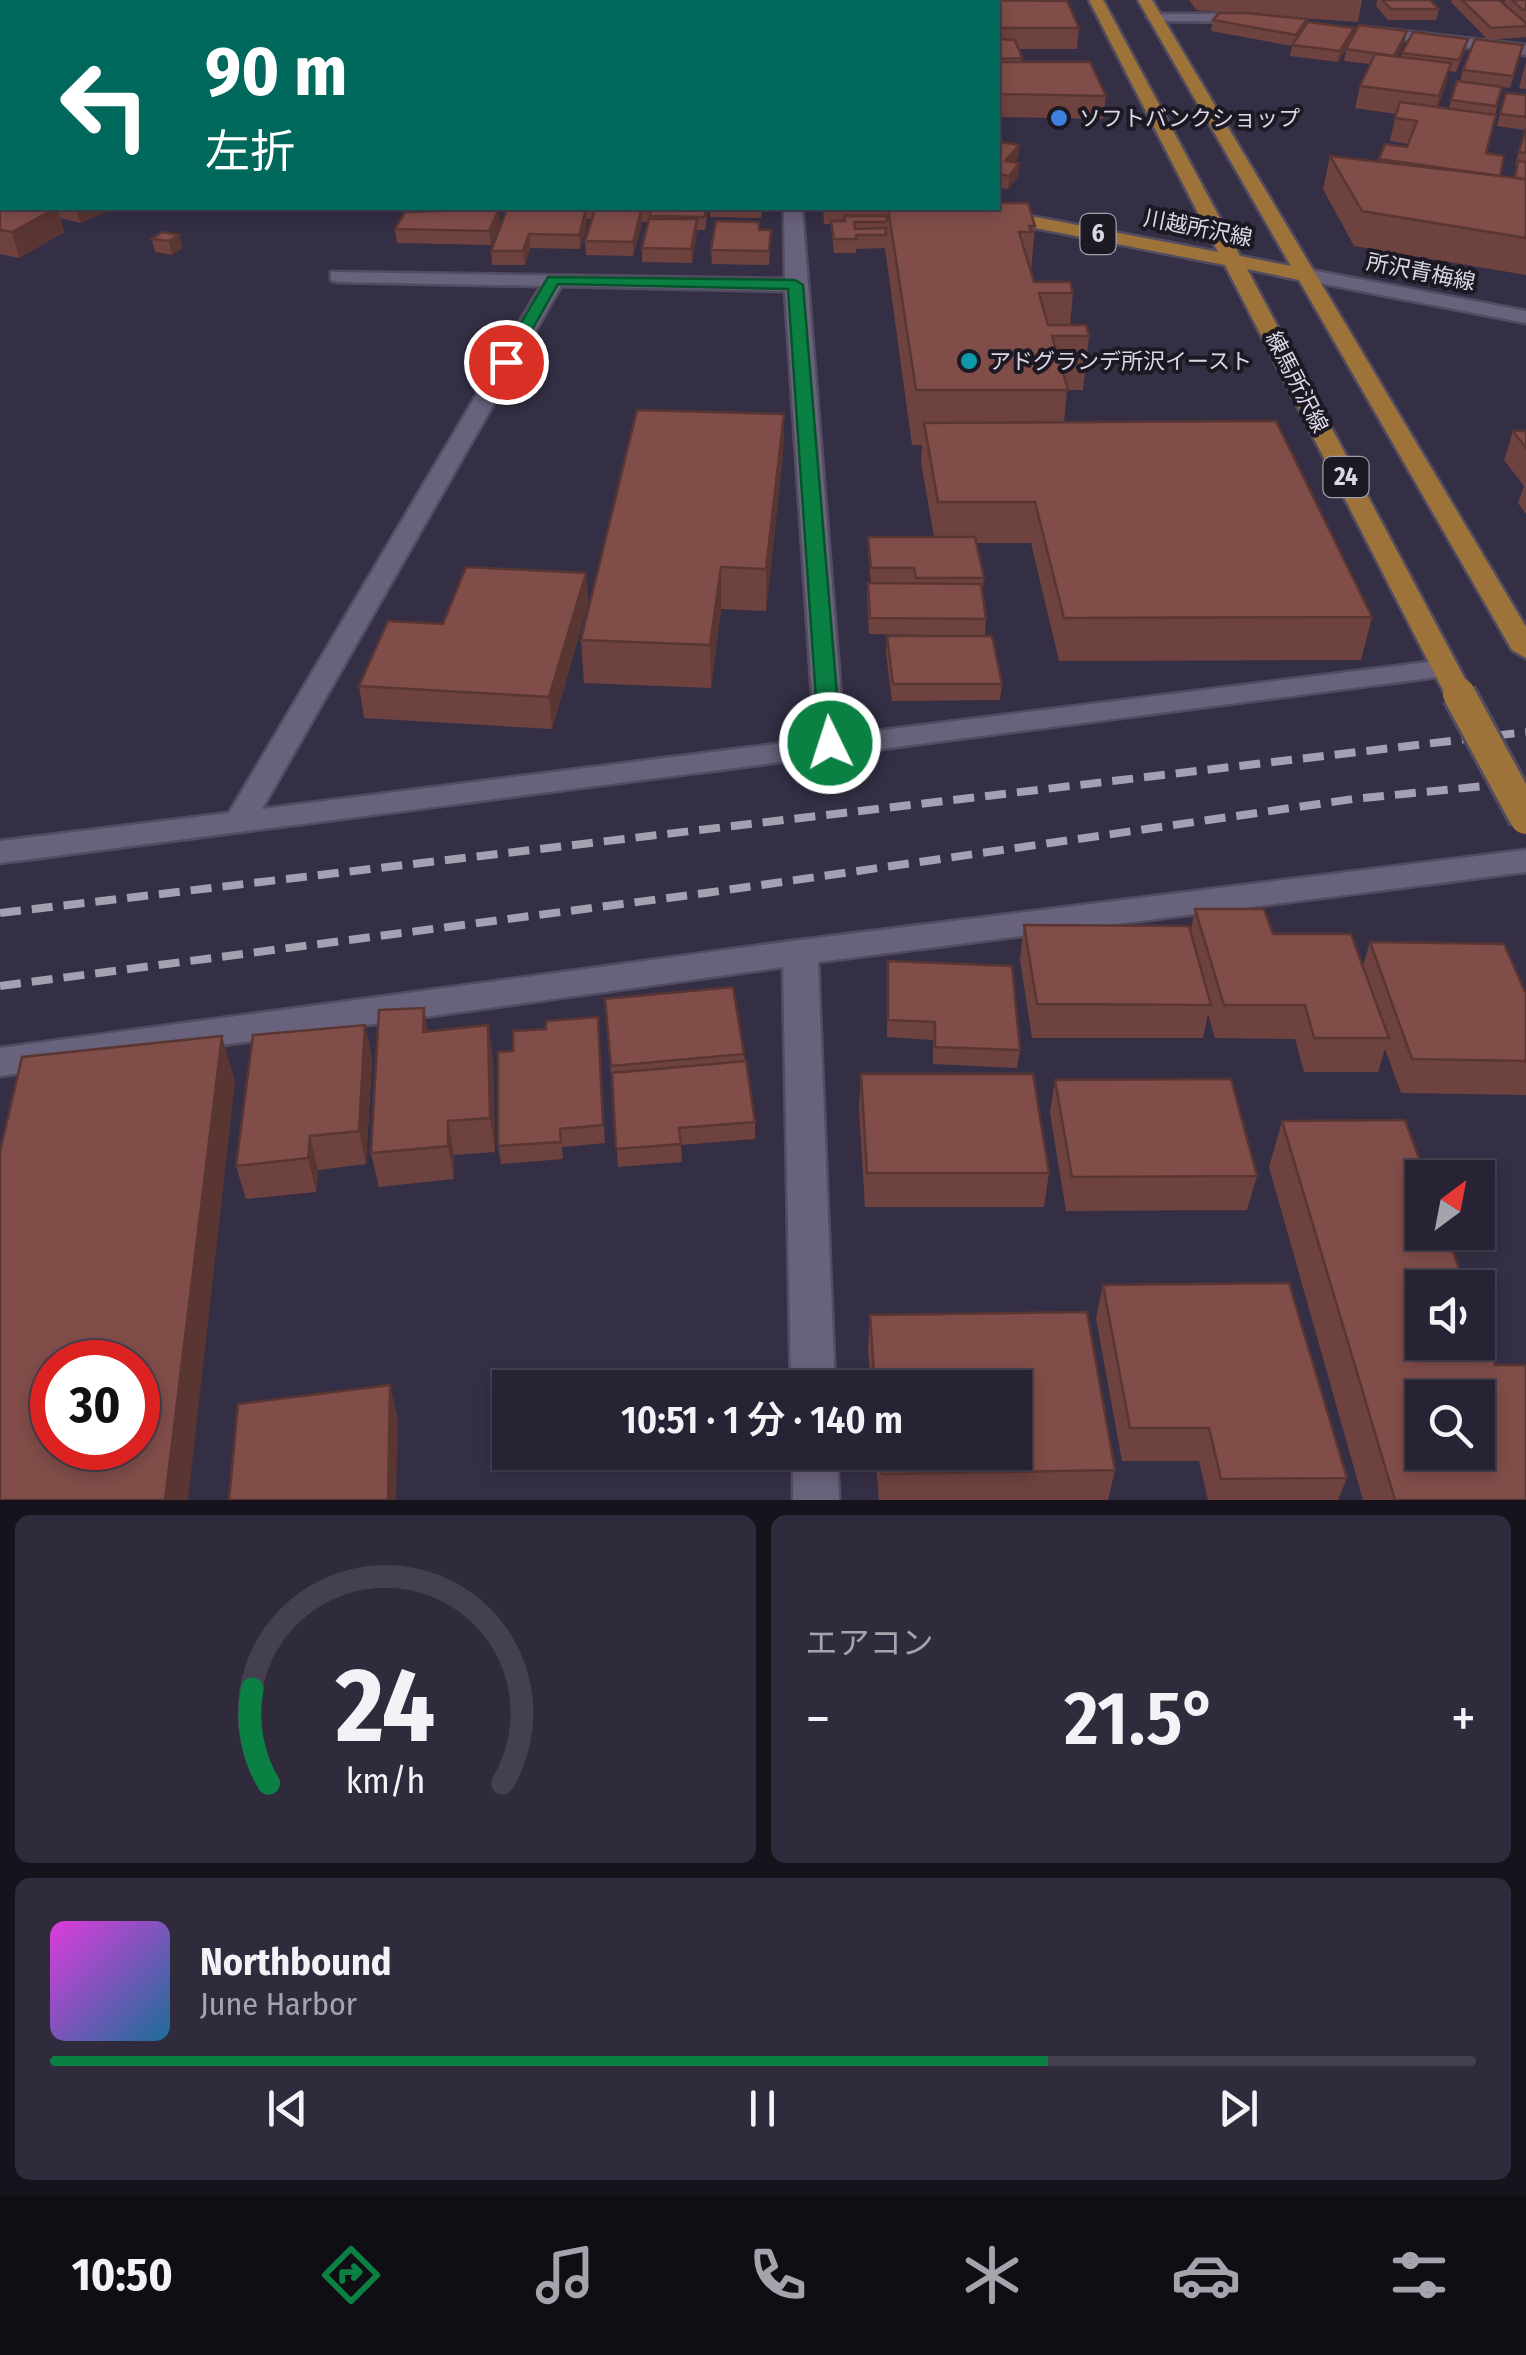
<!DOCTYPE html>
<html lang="ja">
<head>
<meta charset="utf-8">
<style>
  body { margin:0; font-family:"Fira Sans Condensed","Noto Sans JP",sans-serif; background:#302b3c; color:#f1f3f6; height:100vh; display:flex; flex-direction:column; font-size:38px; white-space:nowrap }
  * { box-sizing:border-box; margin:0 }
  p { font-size:32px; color:#a5a4ac }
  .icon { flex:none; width:55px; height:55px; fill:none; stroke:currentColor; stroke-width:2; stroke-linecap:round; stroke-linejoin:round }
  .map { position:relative; height:1500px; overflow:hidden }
  .details { display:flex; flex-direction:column; gap:15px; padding:15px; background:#16131d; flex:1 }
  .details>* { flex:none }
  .banner { position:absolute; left:0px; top:0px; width:1000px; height:210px; box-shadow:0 5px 15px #0003,0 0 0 2px #44404f; background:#00695c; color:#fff; overflow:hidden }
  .needle { width:65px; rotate:32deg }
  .fabs { position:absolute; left:1405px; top:1160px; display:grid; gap:20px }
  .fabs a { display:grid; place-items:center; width:90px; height:90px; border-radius:0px; background:#282334; box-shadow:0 5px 15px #0003,0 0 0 2px #44404f; font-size:50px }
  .speed { position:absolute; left:30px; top:1340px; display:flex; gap:20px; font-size:50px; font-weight:700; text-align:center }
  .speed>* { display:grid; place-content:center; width:130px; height:130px; border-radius:50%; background:#282334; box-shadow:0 5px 15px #0003,0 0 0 2px #44404f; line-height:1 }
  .speed .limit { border:15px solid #d22; background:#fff; color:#111 }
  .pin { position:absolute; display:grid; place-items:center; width:85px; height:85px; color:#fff; margin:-42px; border:5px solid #fff; border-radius:50%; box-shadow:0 2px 10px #0007 }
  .me { position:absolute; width:110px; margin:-55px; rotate:356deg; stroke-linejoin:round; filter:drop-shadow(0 0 8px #0008) }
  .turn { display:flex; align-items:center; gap:35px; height:210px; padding:0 40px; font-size:45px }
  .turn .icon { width:130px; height:130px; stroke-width:2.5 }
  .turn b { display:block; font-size:70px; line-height:85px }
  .big { font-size:75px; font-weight:600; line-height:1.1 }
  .details .widget { flex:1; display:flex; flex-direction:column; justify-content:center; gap:15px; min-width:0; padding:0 35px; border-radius:15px; background:#302b3c }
  .details .dial { align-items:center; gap:0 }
  .dial svg { height:260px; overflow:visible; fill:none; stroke:#44404f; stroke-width:7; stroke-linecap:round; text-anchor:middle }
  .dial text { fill:#f1f3f6; stroke:none }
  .song { display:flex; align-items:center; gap:30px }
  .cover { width:120px; height:120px; border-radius:15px; background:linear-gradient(135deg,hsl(300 70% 55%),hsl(200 70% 35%)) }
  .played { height:10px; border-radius:5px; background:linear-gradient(90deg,#0b8043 70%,#44404f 70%) }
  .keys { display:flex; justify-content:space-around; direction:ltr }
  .heat { display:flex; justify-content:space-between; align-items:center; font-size:55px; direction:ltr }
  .details .tiles { flex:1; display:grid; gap:15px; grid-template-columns:1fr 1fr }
  .widget:last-child { grid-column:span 2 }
  .trip { position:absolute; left:492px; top:1370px; width:540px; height:100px; border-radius:0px; background:#282334; box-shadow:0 5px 15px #0003,0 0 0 2px #44404f; font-weight:600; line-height:100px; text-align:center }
  .menu { display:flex; height:160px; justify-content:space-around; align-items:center; background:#100e15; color:#a5a4ac }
  .menu .icon { width:70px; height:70px }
  .menu .on { color:#0b8043 }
  .menu b { font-size:45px; color:#f1f3f6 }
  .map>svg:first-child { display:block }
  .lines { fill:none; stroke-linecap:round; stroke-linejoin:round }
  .service-casing { stroke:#524c60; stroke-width:5 }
  .minor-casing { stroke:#524c60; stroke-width:5 }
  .secondary-casing { stroke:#524c60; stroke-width:5 }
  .primary-casing { stroke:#524c60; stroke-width:5 }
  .service { fill:#69627c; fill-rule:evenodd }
  .minor { fill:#69627c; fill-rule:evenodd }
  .secondary { fill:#69627c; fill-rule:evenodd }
  .primary { fill:#9e7339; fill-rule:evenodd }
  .rail { stroke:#a5a0b1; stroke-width:8; stroke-dasharray:21 11; stroke-linecap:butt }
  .primary-bridge-casing { stroke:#524c60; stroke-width:38; stroke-linecap:butt }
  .primary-bridge { stroke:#9e7339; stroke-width:32 }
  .wall { fill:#6e423f }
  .shaded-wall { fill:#5a3633 }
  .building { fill:#804d49; stroke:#5a3633; stroke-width:2.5; fill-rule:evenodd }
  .route { fill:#0b8043; stroke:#07532c; stroke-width:2.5 }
  .shop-dot { fill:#3f7fe0; stroke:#1c1923; stroke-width:4 }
  .culture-dot { fill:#0f9aa8; stroke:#1c1923; stroke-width:4 }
  .labels { text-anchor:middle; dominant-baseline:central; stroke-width:8; stroke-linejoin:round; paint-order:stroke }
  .far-poi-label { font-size:22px; fill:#dbd7e6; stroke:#1c1923; text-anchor:start }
  .far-street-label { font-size:22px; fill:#dbd7e6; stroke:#1c1923 }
  .shield { fill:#1c1923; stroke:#a29eac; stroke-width:2.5 }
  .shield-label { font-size:25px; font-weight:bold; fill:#dbd7e6 }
</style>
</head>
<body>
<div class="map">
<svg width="1526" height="1500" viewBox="0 0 1526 1500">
  <rect width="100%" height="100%" fill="#352f46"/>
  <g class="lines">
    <defs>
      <rect id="service" x="0" y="156" width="2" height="10"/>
      <g id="minor">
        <rect x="783" y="0" width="14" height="2"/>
        <polygon points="1149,14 1256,14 1263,18 1256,22 1154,21 1147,17"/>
        <polygon points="1366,27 1526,45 1526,55 1361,34 1361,28"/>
        <path d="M784 208H802L844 735 1445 660 1459 668 1445 676 0 863V841L229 813 541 286 338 282 331 280V272L785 279ZM561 286 785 291 815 739 262 809Z"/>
        <polygon points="1526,850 1526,872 818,962 835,1388 791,1388 783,967 0,1076 0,1048 800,940"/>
        <polygon points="793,1452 837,1452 839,1500 793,1500"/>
      </g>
      <polygon id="secondary" points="1306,269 1526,311 1526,323 1299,279 1296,275"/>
      <polygon id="primary" points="1089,0 1103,0 1240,256 1291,266 1138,0 1152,0 1526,627 1526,658 1512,650 1299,280 1247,269 1473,694 1469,700 1459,703 1445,694 1225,265 963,214 954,208 989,208 1218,252"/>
    </defs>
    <!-- service casing -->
    <use href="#service" class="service-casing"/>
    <!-- minor casing -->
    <use href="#minor" class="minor-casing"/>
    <!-- secondary casing -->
    <use href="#secondary" class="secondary-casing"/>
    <!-- primary casing -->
    <use href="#primary" class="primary-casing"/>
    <!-- service -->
    <use href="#service" class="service"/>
    <!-- minor -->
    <use href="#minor" class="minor"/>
    <!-- secondary -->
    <use href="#secondary" class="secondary"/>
    <!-- primary -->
    <use href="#primary" class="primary"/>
    <!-- rail -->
    <g class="rail">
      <polyline points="0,913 1526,732"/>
      <polyline points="0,986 713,892 1353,799 1526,782"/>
    </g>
    <defs>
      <polyline id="primary-bridge" points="1459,694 1526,818"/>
    </defs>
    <!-- primary-bridge casing -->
    <use href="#primary-bridge" class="primary-bridge-casing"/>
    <!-- primary-bridge -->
    <use href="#primary-bridge" class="primary-bridge"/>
  </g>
  <!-- wall -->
  <g class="wall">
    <polygon points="7,0 306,0 306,2 8,2"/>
    <polygon points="390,0 448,0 444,2 373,2"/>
    <polygon points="452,0 596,0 591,2 552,2 552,1 549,2 472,2"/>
    <polygon points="665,0 704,0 700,2"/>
    <rect x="717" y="0" width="51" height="2"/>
    <polygon points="922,0 1059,0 1079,28 1077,49 1019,49 1022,62 1106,96 1103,119 998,117 998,2 923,2"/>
    <polygon points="1189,0 1362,0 1358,22 1271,16 1352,39 1407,31 1404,43 1397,56 1401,57 1402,53 1465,50 1456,72 1449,71 1438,107 1449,108 1451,100 1460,82 1463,70 1523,45 1510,88 1502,87 1486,153 1500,176 1514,178 1517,165 1515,165 1525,130 1497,126 1506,93 1526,95 1526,275 1354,246 1323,189 1330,156 1378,161 1379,159 1407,147 1408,144 1390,141 1396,114 1355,108 1360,86 1370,64 1344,61 1346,49 1351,40 1338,62 1290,56 1292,46 1211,31 1213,20 1234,13 1196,10"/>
    <polygon points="1377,0 1430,0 1439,9 1436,20 1388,20 1376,6"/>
    <polygon points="1452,0 1499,0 1504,4 1505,0 1526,0 1526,21 1524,21 1526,23 1526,37 1488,40 1451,2"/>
    <polygon points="1526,61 1526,89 1519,88 1525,66"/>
    <polygon points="998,142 1019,145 1018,158 1014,162 1019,163 1018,176 1008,189 998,187"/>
    <polygon points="0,165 2,208 115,208 80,223 60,218 64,232 19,258 0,254"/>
    <polygon points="427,208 482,208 479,210 492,210 491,208 554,208 553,210 555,210 554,208 621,208 618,210 623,210 623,208 708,208 705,230 697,230 692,263 642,262 642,248 648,222 642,222 633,256 586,255 585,241 592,219 587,219 587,224 580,249 530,248 525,265 492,265 491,251 505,213 499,212 500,223 491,245 397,243 395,229 428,211"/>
    <polygon points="710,208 763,208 761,218 710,217"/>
    <polygon points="823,208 886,208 1035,226 1031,271 1034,282 1073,293 1070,325 1089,336 1083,390 1067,390 1064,422 1372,617 1361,660 1059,661 1031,543 977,543 984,578 982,591 986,619 985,636 869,634 867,599 868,583 871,583 868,553 868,537 934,537 921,462 922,445 912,445 885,248 856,249 856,253 834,253 831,224 824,224"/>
    <polygon points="760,230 771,230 769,265 712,264 711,250"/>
    <polygon points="179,235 182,248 172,255 155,252 152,239"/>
    <polygon points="784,414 783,454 766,611 721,609 711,688 584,683 581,640"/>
    <polygon points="1513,431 1526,431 1526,514 1518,503 1524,486 1504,460"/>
    <polygon points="586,573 588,604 552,729 364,718 359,686 443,624"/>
    <polygon points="887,636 1002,684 1000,700 892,701 886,653"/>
    <polygon points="1195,909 1363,966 1370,942 1526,994 1526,1095 1401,1093 1385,1049 1378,1072 1304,1072 1295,1039 1215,1038 1208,1014 1203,1038 1032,1038 1020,959 1024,925 1191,930"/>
    <polygon points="888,961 1020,1050 1017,1068 933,1064 933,1040 887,1037"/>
    <polygon points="605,999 744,1054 755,1122 755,1139 681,1145 682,1162 618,1167"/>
    <polygon points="365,1025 372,1059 366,1164 318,1170 316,1192 246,1199 236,1166"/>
    <polygon points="488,1025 493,1059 495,1152 454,1155 454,1179 379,1187 371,1153 428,1032"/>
    <polygon points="599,1035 605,1143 562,1147 563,1159 501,1164 498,1146 513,1051"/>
    <polygon points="861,1074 1049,1173 1044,1207 865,1207 859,1108"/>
    <polygon points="1055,1080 1257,1176 1247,1210 1066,1211 1050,1113"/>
    <polygon points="1282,1121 1526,1500 1363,1500 1269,1167"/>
    <polygon points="1103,1285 1347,1478 1338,1500 1208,1500 1199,1461 1122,1461 1096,1318"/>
    <polygon points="1087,1312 1115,1470 1108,1500 879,1500 875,1452 1015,1452 1015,1388 871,1388 868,1349 870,1315"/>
  </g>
  <!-- shaded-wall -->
  <g class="shaded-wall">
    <polygon points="432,0 448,0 444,2 432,2"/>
    <polygon points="537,0 552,0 552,1 549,2 537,2"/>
    <polygon points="580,0 596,0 591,2 580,2"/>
    <polygon points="1354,28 1352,39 1338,62 1340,51"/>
    <polygon points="1407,31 1404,43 1392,67 1394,56"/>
    <polygon points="1451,63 1446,85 1434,119 1439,96"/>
    <polygon points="2,74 2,108 0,109 0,75"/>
    <polygon points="1019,145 1018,158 1004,174 1005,161"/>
    <polygon points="1019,163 1018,176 1008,189 1009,176"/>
    <polygon points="57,208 64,232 19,258 12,232"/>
    <polygon points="82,208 115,208 80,223 76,210"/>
    <polygon points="499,209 500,223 491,245 489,231"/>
    <polygon points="586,210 587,224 580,249 579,235"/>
    <polygon points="641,211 642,224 633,256 633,242"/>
    <polygon points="697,219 697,233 692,263 691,249"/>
    <polygon points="529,234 530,248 525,265 523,251"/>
    <polygon points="179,235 182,248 172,255 169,241"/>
    <polygon points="784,414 783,454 766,611 766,569"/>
    <polygon points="721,567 721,609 711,688 710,645"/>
    <polygon points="586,573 588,604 552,729 549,697"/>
    <polygon points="424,1008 430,1041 423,1032"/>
    <polygon points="365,1025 372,1059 366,1164 359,1131"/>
    <polygon points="488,1025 493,1059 495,1152 490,1118"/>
    <polygon points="222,1036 235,1082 188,1500 165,1500"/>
    <polygon points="448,1121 454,1155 454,1179 448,1146"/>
    <polygon points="310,1136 318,1170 316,1192 308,1158"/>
    <polygon points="390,1385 398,1418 396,1500 388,1500"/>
  </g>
  <!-- building -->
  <g class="building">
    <polygon points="8,0 78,0 72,2 21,2"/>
    <polygon points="94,0 181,0 176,2 114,2"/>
    <polygon points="189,0 305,0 300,2 184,2"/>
    <polygon points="377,0 380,0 401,2 373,2"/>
    <polygon points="823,0 913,0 914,2 823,2"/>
    <polygon points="944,0 1067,1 1079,28 998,28 998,2 945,2"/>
    <polygon points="1382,0 1430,0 1439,9 1391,9"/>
    <polygon points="1462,0 1499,0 1526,23 1526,26 1491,28"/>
    <polygon points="1512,0 1526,0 1526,10 1523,10"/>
    <polygon points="0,11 2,12 2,74 0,75"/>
    <polygon points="1219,13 1245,13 1307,19 1296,35 1213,20"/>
    <polygon points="1308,22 1354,28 1340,51 1292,45"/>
    <polygon points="1359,25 1407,31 1394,56 1346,49"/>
    <polygon points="1413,32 1468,39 1459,60 1402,53"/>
    <polygon points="998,39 1015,40 1022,58 998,59"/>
    <polygon points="1475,39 1523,45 1513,76 1463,70"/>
    <polygon points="1375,54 1451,63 1439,96 1360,86"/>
    <polygon points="998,62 1090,62 1106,96 998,94"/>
    <polygon points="1457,81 1502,87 1496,106 1451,100"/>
    <polygon points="1506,93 1526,95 1526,117 1500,114"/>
    <polygon points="1400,102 1496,115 1486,153 1504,156 1500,176 1379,159 1385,144 1407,147 1417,121 1395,118"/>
    <polygon points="0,116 2,116 2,135 0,134"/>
    <polygon points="1526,128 1526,153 1519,152"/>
    <polygon points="998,142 1019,145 1005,161 1019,163 1009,176 998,174"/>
    <polygon points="1330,156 1526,179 1526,238 1362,211"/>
    <polygon points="1518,161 1526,162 1526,179 1515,178"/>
    <polygon points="2,179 2,197 0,196 0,180"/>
    <polygon points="0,197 2,198 2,208 56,208 12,232 0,230"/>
    <polygon points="998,203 1028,203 1035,226 1029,226 1032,232 1019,232 1034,282 1070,282 1073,293 1039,293 1048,325 1086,325 1089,336 1052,336 1068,390 916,390 888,208 998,208"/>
    <polygon points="623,208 706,208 705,217 650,216 651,209"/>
    <polygon points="824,208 886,208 887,210 824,211"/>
    <polygon points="499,209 489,231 395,229 405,212"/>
    <polygon points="507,209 586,210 579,235 529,234 523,251 491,251"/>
    <polygon points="595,210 641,211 633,242 585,241"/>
    <polygon points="844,216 887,216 886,222 854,222 855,229 886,228 886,235 856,235 857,239 834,239 831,221 845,221"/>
    <polygon points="649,219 697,219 691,249 642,248"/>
    <polygon points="716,221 759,222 759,230 771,230 769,251 711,250"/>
    <polygon points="162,232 179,235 169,241 152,239"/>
    <polygon points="637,410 784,414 766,569 721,567 710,645 581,640"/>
    <polygon points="1276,421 1372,617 1064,618 1035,502 938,502 924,423"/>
    <polygon points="1513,431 1526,431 1526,448"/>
    <polygon points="868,537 975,537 984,578 916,578 914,568 871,568"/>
    <polygon points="466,567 586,573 549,697 359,686 388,621 443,624"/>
    <polygon points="868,583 981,584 986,619 870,618"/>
    <polygon points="887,636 992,636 1002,684 893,684"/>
    <polygon points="1195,909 1264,909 1273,934 1351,934 1389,1038 1314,1038 1305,1005 1224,1005"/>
    <polygon points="1024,925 1189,926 1211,1005 1037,1004"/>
    <polygon points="1370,942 1504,944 1526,994 1526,1061 1412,1059"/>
    <polygon points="888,961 1012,966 1020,1050 935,1047 935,1022 888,1020"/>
    <polygon points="733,987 744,1054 611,1066 605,999"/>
    <polygon points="424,1008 423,1032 488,1025 490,1118 448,1121 448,1146 371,1153 379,1010"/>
    <polygon points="598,1017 603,1125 560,1129 561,1142 498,1146 498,1052 513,1051 513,1031 546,1029 546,1021"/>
    <polygon points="365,1025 359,1131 310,1136 308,1158 236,1166 253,1035"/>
    <path d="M222 1036 165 1500H0V1152L22 1057ZM52 1362H138V1448H52Z"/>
    <polygon points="746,1061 755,1122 679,1128 681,1144 616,1149 612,1073"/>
    <polygon points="861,1074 1033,1074 1049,1173 867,1173"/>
    <polygon points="1231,1079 1257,1176 1072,1177 1055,1080"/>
    <path d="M1405 1120 1426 1178H1422V1232H1446L1466 1288H1422V1342H1478V1318L1495 1365H1526V1500H1395L1282 1121ZM1422 1398H1478V1452H1422Z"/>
    <polygon points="1289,1283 1347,1478 1221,1479 1209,1428 1130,1428 1103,1285"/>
    <polygon points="1087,1312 1115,1470 882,1474 880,1452 1015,1452 1015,1388 875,1388 870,1315"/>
    <polygon points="390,1385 388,1500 229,1500 238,1404"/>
  </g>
  <!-- route -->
  <polygon class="route" points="548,277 795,280 803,285 841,743 838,748 830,750 819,743 788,289 558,284 512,365 500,365 498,362"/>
  <!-- markers -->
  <circle class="shop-dot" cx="1059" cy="118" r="10"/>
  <circle class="culture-dot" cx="969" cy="361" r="10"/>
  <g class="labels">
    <!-- far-poi labels -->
    <g class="far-poi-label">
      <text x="1079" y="118">ソフトバンクショップ</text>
      <text x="989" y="361">アドグランデ所沢イースト</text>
    </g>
    <!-- far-street labels -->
    <g class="far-street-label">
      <text transform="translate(1198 228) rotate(11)">川越所沢線</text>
      <text transform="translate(1421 272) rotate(11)">所沢青梅線</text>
      <text transform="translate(1297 382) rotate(63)">練馬所沢線</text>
    </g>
    <!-- shield labels -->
    <g class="shield">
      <rect x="1080.5" y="214" width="35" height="40" rx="8"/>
      <rect x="1323.5" y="457" width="45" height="40" rx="8"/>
    </g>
    <g class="shield-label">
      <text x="1098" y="234">6</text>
      <text x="1346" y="477">24</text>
    </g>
  </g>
</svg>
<div class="fabs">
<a><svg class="needle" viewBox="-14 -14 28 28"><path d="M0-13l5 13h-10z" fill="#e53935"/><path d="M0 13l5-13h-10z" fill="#a5a4ac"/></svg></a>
<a><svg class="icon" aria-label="sound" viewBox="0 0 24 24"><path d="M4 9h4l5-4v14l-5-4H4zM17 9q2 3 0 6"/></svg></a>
<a><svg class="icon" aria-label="search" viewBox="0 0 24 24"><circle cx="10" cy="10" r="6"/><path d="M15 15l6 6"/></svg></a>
</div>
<div class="speed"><div class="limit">30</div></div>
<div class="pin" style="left:506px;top:362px;background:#d93025"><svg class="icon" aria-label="arrive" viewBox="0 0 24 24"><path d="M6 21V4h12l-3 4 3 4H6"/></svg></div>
<svg class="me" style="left:830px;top:743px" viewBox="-20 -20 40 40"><circle r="17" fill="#0b8043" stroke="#fff" stroke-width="3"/><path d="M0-11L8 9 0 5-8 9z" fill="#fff"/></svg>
<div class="trip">10:51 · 1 分 · 140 m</div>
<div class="banner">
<div class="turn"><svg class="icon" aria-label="left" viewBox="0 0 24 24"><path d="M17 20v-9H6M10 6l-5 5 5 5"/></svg><div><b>90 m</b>左折</div></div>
</div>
</div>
<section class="details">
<div class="tiles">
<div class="widget dial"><svg viewBox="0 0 100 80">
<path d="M14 69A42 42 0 1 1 86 69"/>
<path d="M14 69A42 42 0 0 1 9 40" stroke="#0b8043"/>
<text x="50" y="56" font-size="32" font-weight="700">24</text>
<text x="50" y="72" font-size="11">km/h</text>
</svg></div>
<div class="widget"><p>エアコン</p>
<div class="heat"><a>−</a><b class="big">21.5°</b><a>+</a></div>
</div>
<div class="widget">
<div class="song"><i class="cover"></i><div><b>Northbound</b><p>June Harbor</p></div></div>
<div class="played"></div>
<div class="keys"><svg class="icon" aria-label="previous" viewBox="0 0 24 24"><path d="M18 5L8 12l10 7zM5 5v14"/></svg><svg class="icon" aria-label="pause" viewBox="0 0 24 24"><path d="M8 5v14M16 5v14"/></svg><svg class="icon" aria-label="next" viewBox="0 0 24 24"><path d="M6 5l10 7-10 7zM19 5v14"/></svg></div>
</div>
</div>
</section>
<nav class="menu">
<b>10:50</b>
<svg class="icon on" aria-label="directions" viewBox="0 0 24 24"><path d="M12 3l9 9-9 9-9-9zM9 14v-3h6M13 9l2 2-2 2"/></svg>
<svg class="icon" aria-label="music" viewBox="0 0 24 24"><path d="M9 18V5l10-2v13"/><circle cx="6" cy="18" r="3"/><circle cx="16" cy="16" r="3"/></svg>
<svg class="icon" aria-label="phone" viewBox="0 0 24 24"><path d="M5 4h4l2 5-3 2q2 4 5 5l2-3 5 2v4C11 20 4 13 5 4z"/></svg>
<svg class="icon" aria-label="climate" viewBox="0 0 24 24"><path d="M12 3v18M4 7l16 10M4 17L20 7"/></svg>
<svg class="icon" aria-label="car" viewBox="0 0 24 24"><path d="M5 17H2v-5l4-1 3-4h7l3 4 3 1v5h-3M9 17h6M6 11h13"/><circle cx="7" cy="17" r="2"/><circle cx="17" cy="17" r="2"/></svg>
<svg class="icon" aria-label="filters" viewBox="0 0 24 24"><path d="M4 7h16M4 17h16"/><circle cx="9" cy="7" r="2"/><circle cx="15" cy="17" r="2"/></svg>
</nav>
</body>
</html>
